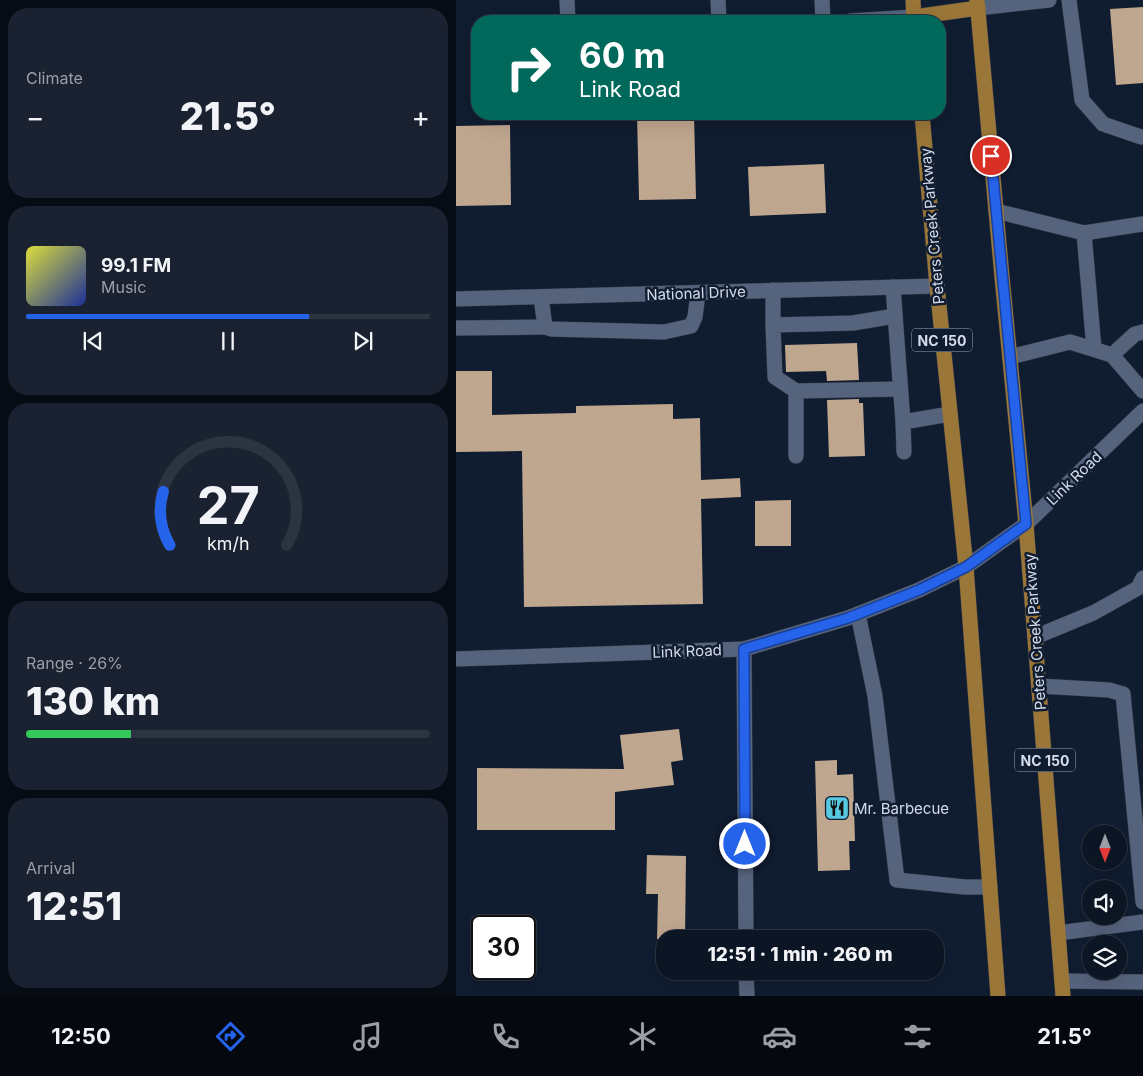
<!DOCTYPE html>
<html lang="en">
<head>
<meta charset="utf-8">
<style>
  body { margin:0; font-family:Inter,sans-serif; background:#1a2231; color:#f1f3f6; height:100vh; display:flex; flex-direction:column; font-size:19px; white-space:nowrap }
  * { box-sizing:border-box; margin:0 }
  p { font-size:16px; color:#9a9fa6 }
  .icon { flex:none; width:28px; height:28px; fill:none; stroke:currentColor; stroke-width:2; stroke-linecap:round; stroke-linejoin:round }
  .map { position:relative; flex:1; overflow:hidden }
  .panel { display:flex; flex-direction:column; gap:8px; padding:8px; background:#070c14; width:456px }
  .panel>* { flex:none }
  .hud { position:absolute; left:15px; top:15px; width:475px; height:105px; border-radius:20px; box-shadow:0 5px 20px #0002,0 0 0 1px #2c3441; background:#00695c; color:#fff; overflow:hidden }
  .needle { width:32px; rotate:180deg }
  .buttons { position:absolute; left:626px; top:825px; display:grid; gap:10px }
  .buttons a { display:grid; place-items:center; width:45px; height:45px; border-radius:50%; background:#0c1524; box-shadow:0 5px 20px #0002,0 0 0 1px #2c3441; font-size:25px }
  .speed { position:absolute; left:15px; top:915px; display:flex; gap:10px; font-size:25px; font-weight:700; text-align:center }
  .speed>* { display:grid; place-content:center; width:65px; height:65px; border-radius:50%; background:#0c1524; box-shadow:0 5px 20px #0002,0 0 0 1px #2c3441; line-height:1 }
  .speed .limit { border:2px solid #111; border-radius:8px; background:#fff; color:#111 }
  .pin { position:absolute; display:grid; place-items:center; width:42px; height:42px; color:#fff; margin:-21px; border:2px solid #fff; border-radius:50%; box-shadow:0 1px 5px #0007 }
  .me { position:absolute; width:55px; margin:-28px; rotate:0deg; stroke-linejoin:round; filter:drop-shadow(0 0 4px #0008) }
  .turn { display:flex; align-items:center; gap:18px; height:105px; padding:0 25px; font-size:22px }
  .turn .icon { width:65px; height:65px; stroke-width:2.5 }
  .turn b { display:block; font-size:35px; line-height:42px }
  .big { font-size:38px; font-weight:800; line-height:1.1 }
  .panel .tile { flex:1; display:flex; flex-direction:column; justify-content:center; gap:8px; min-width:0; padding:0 18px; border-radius:20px; background:#1a2231 }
  .panel .dial { align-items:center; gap:0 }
  .dial svg { height:130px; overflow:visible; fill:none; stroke:#2c3441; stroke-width:7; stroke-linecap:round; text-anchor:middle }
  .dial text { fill:#f1f3f6; stroke:none }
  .song { display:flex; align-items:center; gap:15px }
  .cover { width:60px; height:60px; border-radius:8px; background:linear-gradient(135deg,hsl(60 70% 55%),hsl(230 70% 35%)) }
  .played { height:5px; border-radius:2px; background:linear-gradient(90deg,#2563eb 70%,#2c3441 70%) }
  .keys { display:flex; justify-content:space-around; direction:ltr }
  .heat { display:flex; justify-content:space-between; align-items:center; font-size:28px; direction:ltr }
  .charge { height:8px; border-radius:4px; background:linear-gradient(90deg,#34c759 26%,#2c3441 0) }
  .trip { position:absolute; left:200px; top:930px; width:288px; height:50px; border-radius:20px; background:#0c1524; box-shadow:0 5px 20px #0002,0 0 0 1px #2c3441; font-weight:800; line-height:50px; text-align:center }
  .menu { display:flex; height:80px; justify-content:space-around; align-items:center; background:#05080e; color:#9a9fa6 }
  .menu .icon { width:35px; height:35px }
  .menu .current { color:#2563eb }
  .menu b { font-size:22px; color:#f1f3f6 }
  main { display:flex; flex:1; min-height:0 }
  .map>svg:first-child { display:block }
  .building { fill:#bfa68f }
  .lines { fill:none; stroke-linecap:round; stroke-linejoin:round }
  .minor-casing { stroke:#2f3546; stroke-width:16 }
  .major-casing { stroke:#2f3546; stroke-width:16 }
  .minor { stroke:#55637c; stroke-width:15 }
  .major { stroke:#9a7638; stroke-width:15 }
  .route-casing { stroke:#184099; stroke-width:12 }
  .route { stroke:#2563eb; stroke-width:9 }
  .labels { text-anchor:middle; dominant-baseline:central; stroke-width:5; stroke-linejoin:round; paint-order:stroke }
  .shield { fill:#101c30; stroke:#99a2b3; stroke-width:1 }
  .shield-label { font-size:14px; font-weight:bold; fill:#d4dceb }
  .street-label { font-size:15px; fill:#d4dceb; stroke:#101c30 }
  .poi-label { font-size:15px; fill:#d4dceb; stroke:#101c30; text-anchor:start }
</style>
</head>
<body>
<main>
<section class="panel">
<div class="tile"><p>Climate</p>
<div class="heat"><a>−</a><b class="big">21.5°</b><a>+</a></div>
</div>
<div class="tile">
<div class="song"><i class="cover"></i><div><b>99.1 FM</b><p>Music</p></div></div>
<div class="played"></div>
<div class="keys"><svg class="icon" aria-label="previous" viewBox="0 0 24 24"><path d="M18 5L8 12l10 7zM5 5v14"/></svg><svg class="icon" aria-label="pause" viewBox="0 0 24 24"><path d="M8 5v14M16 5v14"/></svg><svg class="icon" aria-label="next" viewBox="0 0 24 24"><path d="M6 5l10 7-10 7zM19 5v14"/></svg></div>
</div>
<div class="tile dial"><svg viewBox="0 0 100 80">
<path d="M14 69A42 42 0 1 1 86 69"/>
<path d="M14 69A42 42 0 0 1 10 36" stroke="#2563eb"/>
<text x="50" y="56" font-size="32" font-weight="700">27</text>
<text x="50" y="72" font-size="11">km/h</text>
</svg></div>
<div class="tile"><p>Range · 26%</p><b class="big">130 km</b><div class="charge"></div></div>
<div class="tile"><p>Arrival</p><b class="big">12:51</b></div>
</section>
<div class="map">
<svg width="687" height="996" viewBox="0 0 687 996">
  <rect width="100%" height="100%" fill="#101c30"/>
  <!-- building -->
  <g class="building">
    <polygon points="687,7 687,83 660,85 654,9"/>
    <polygon points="181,114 238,114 240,199 183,200"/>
    <polygon points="54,125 55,205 0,206 0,126"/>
    <polygon points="368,164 370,213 294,216 292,167"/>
    <polygon points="401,343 403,380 371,381 370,371 330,372 329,345"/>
    <polygon points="0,371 36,371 36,415 120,413 120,406 217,404 217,419 244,418 245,480 284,478 285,497 245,499 247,604 68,607 66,451 0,452"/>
    <polygon points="403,399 403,403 407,403 409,456 373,457 371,400"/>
    <polygon points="335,500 335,546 299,546 299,501"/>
    <polygon points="223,729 227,760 215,762 218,785 159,792 159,830 21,830 21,768 168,769 164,735"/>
    <polygon points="381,760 381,775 397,774 399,841 393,841 394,870 362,871 359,761"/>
    <polygon points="191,855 230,856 229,939 201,939 202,894 190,894"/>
  </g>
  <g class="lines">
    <defs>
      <g id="minor">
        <polyline points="111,0 112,21"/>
        <polyline points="262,0 263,21"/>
        <polyline points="366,0 367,21"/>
        <polyline points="613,0 626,100 647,124 685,137"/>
        <polyline points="522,8 593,0"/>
        <polyline points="394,21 458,17"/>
        <polyline points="540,211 628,233 687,224"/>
        <polyline points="628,233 638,349"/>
        <polyline points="437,287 447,422 494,414"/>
        <polyline points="317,290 317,325"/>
        <polyline points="85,297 89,327 95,329 208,332 235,326 239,317 242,293"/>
        <polyline points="0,299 481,286"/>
        <polyline points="0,328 89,327"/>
        <polyline points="687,332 679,334 656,355 687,391"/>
        <polyline points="554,357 614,342 656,355"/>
        <polyline points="340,391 319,377 317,325 397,323 439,316"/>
        <polyline points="447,422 448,452"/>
        <polyline points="340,456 340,391 444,389"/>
        <polyline points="402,614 419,696 441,880 509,887 534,887"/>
        <polyline points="579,637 637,613 682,588 687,578"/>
        <polyline points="288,649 290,939"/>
        <polyline points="0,659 288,649 392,618 463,590 510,567 570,524 687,411"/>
        <polyline points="583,686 653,690 667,694 687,902"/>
        <polyline points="602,933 687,922"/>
        <polyline points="290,971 291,996"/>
        <polyline points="606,981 687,982"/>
      </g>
      <g id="major">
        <polyline points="457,0 458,21"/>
        <polyline points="521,0 546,277 570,524 607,996"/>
        <polyline points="458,17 522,8"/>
        <polyline points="466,114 481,286 510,567 542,996"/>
      </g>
    </defs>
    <!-- minor casing -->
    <use href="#minor" class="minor-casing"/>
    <!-- major casing -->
    <use href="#major" class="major-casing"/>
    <!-- minor -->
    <use href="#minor" class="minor"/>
    <!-- major -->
    <use href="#major" class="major"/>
  </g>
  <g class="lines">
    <defs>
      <polyline id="route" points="289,844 288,649 392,618 463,590 510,567 570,524 535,156"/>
    </defs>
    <!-- route casing -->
    <use href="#route" class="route-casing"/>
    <!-- route -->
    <use href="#route" class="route"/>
  </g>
  <!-- icons -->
  <defs>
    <symbol id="restaurant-square" viewBox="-11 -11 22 22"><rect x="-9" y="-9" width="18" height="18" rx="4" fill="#56c9e1" stroke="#101c30"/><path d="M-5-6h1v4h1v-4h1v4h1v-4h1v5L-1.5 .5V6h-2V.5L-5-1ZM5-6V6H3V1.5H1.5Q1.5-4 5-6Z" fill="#111"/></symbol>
  </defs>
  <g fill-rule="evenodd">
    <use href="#restaurant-square" x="367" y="794" width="28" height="28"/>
  </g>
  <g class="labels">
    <!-- shield labels -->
    <g class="shield">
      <rect x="456" y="328.5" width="60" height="23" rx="4"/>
      <rect x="559" y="748.5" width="60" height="23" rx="4"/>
    </g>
    <g class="shield-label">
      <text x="486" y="340">NC 150</text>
      <text x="589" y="760">NC 150</text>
    </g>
    <!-- street labels -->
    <g class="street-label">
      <text transform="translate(476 226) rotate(-95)">Peters Creek Parkway</text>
      <text transform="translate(240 293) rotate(-2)">National Drive</text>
      <text transform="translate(618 478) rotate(-44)">Link Road</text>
      <text transform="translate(579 632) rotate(-94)">Peters Creek Parkway</text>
      <text transform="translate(231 651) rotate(-2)">Link Road</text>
    </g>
    <!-- poi labels -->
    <g class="poi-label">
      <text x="398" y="808">Mr. Barbecue</text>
    </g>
  </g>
</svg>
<div class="buttons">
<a><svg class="needle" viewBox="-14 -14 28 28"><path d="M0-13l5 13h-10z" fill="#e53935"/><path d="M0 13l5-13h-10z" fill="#9a9fa6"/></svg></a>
<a><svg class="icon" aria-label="sound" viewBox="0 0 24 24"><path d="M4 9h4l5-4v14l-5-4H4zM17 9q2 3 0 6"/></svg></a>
<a><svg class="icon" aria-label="layers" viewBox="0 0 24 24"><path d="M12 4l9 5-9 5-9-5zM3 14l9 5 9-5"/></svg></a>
</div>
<div class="speed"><div class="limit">30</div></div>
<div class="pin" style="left:535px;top:156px;background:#d93025"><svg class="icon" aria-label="arrive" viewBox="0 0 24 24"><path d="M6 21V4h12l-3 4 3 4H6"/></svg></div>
<svg class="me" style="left:289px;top:844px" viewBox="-20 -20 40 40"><circle r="17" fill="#2563eb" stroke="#fff" stroke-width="3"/><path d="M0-11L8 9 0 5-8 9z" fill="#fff"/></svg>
<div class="trip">12:51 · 1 min · 260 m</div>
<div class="hud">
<div class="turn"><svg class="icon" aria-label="right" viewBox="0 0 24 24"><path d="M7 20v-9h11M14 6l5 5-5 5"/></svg><div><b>60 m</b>Link Road</div></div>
</div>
</div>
</main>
<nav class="menu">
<b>12:50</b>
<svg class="icon current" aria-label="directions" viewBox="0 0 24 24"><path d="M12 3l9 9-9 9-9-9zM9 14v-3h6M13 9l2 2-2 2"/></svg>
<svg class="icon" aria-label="music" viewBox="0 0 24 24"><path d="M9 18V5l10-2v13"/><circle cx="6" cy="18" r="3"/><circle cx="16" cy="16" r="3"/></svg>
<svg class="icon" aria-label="phone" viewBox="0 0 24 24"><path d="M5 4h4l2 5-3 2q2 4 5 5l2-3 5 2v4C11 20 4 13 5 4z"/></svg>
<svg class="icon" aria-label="climate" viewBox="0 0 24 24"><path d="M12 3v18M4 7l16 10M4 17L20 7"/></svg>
<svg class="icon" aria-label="car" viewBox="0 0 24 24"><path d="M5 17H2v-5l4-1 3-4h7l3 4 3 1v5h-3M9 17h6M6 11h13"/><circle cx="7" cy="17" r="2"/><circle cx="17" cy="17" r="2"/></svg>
<svg class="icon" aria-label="filters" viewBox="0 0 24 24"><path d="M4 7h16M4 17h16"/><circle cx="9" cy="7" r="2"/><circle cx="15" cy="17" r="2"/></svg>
<b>21.5°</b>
</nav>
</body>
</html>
